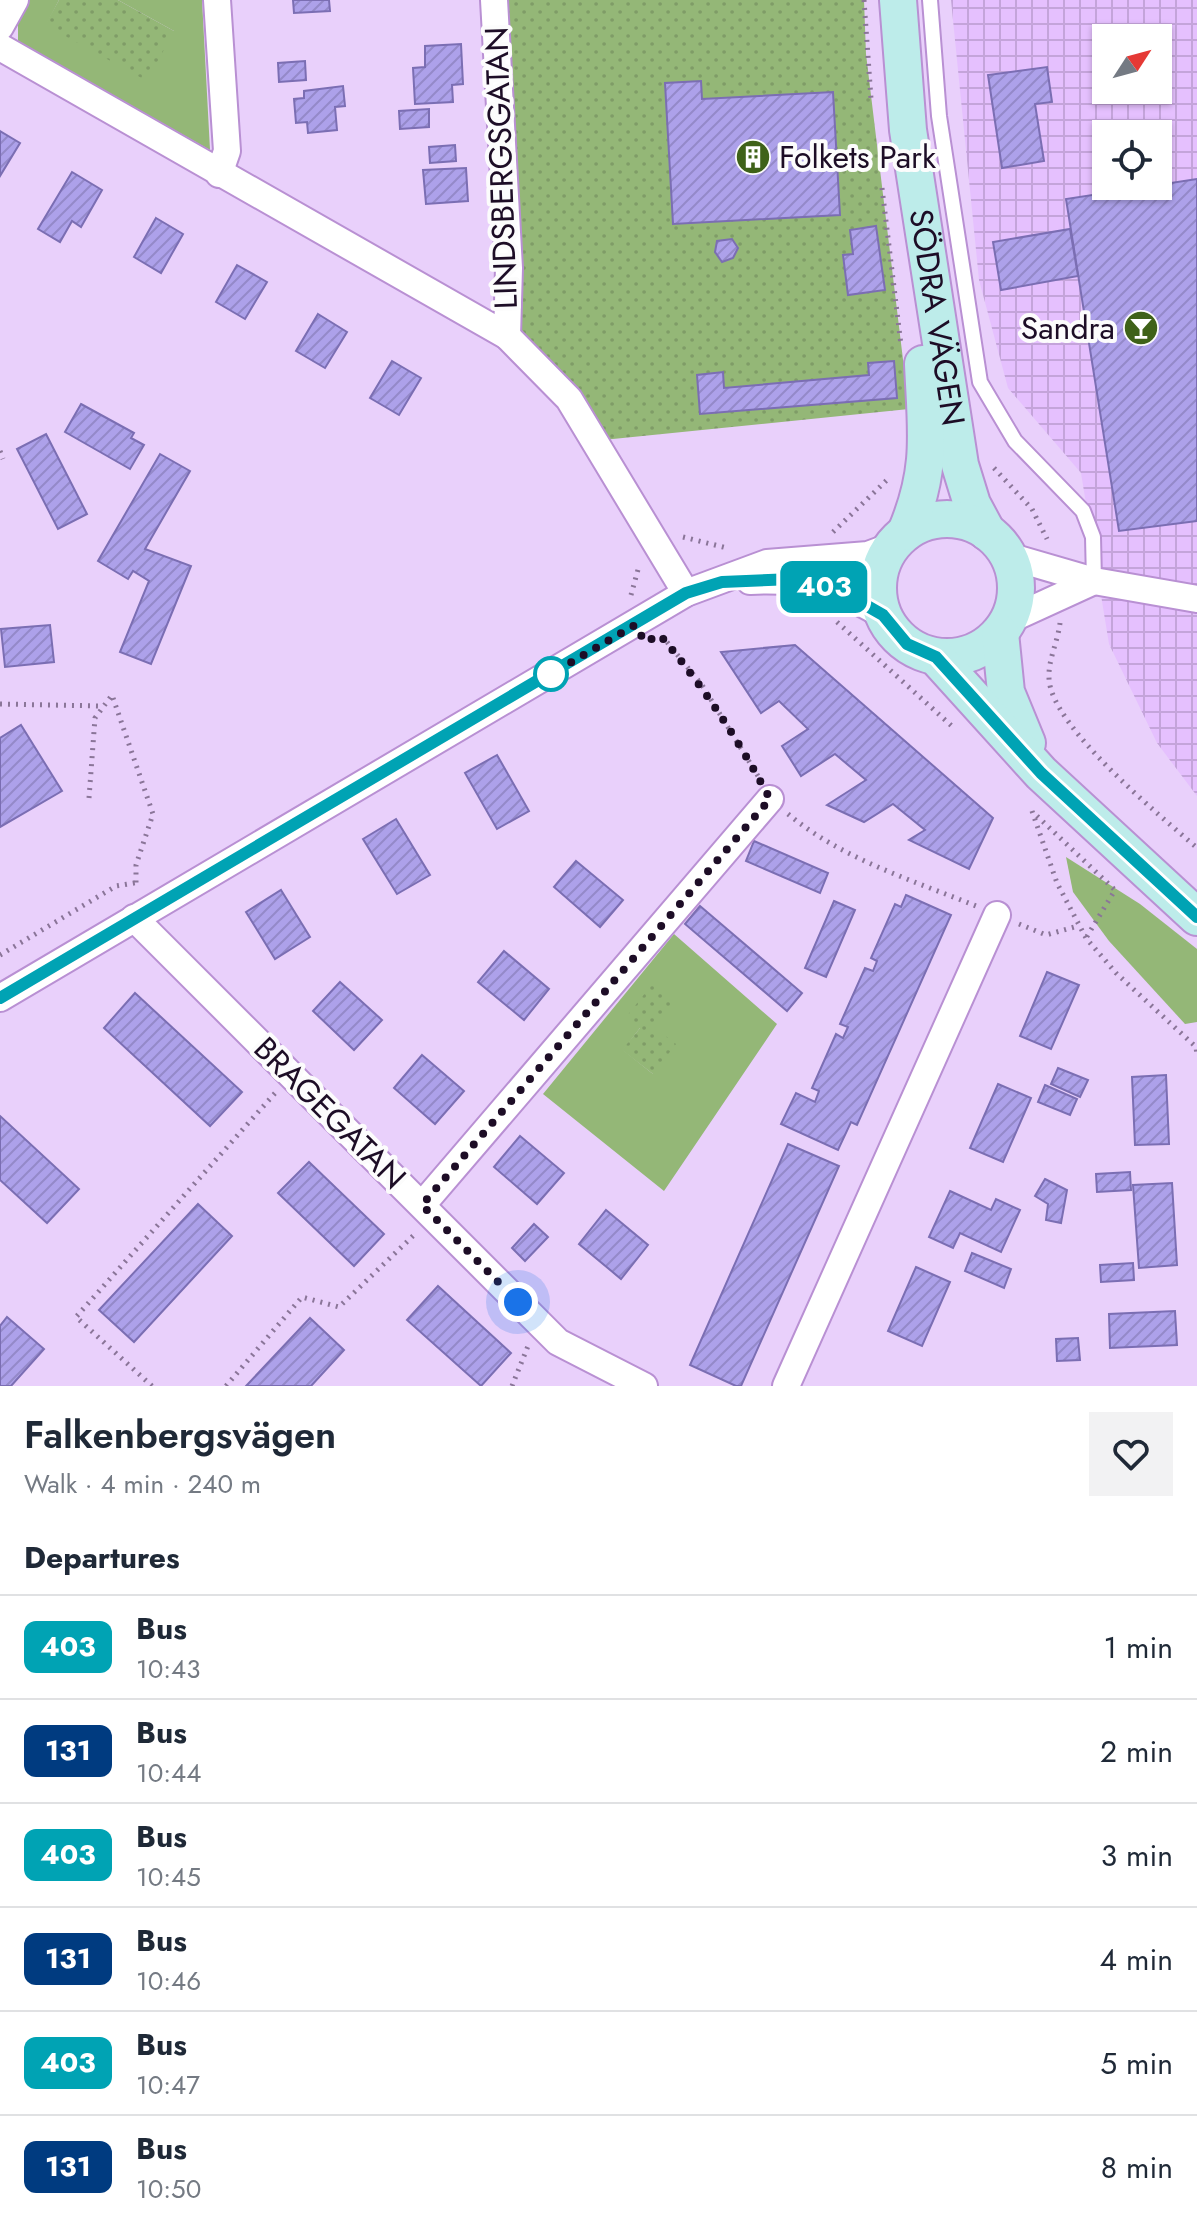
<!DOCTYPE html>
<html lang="en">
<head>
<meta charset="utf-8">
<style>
  body { margin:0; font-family:Jost,sans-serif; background:#f2f2f3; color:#1f2937; height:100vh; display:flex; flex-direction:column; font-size:30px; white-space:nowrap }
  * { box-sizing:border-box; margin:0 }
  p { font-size:26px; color:#747a83 }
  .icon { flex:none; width:44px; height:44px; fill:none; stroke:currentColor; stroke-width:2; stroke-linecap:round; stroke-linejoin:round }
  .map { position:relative; height:1386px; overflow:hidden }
  .details { display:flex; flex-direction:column; background:#fff; flex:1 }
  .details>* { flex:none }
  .badge { padding:0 16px; border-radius:12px; font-size:28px; line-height:52px }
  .needle { width:52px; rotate:54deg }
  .tools { position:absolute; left:1092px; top:24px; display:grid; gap:16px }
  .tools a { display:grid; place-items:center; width:80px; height:80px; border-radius:0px; background:#fff; box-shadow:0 2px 6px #0004; font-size:40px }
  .you { position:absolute; width:40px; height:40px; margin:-20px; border:6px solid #fff; border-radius:50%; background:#1a73e8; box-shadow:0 0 0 12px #1a73e833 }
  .map>.badge { position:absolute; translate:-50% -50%; box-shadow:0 0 0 4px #fff }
  h2 { padding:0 24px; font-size:30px; line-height:72px }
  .round { display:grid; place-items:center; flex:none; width:84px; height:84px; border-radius:0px; background:#f2f2f3 }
  .head { display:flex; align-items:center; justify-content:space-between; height:136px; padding:0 24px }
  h1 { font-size:38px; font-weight:600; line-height:60px }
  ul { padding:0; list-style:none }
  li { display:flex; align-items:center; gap:24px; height:104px; padding:0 24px; border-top:2px solid #e0e1e3 }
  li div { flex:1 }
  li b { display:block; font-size:30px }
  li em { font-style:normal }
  li .badge { min-width:88px; font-weight:700; text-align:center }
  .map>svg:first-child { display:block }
</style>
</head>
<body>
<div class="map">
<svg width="1197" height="1386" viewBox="0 0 1197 1386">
  <defs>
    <pattern id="industrial-grid" width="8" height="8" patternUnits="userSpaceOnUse" patternTransform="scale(2)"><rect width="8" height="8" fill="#e5c0fe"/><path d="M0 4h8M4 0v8" fill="none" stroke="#c4a4da"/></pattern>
    <pattern id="park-dots" width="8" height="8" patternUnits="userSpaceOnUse" patternTransform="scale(2)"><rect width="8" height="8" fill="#94b777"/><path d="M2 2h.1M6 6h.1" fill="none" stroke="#7f9c67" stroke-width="1.8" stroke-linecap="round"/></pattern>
    <pattern id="building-hatch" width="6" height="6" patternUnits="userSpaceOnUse" patternTransform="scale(2)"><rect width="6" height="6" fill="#ada1ea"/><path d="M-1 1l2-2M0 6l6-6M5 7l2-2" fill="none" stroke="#9489c9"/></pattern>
  </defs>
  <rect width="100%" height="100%" fill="#e9d0fb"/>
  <!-- industrial -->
  <path fill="url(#industrial-grid)" fill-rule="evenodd" d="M951 0H1197V796L1157 743 1109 644 1081 473 1008 388 979 280ZM1106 38H1158V90H1106ZM1106 134H1158V186H1106Z"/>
  <!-- green -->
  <g fill="#94b777" fill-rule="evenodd">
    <polygon points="25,0 59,0 46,25 174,31 118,0 202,0 210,150 18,42 18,14"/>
    <polygon points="1066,857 1140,904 1197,949 1197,1022 1185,1024 1109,941 1073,892"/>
    <path d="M674 934 777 1024 664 1191 543 1094ZM640 1028 653 1074 623 1050Z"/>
  </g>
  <!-- park -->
  <g fill="url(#park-dots)">
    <polygon points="59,0 118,0 174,31 147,81 45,25"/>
    <polygon points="494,0 864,0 866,54 909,409 593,441 507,336"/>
    <polygon points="653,983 676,1001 655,1028 676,1044 653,1074 622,1050 640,1028 627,1016"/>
  </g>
  <!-- building -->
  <g fill="url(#building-hatch)" stroke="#7b6eb3" stroke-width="2">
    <polygon points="293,0 329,0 330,11 294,13"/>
    <polygon points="461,44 463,84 452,85 453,102 415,104 413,68 425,67 425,46"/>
    <polygon points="305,61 306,80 279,82 278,63"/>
    <polygon points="1047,67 1052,102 1035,104 1044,161 1002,168 988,75"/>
    <polygon points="701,81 702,99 833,92 840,215 673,224 665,83"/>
    <polygon points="343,86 345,106 335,107 337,130 308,133 307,122 296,123 294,99 304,98 304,91"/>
    <polygon points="429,109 429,127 400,129 399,111"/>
    <polygon points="0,131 20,143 0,176"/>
    <polygon points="455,145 456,161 430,163 429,147"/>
    <polygon points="466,168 468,201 426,204 423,170"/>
    <polygon points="72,172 102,190 81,227 72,221 60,242 38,229"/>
    <polygon points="1197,179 1197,521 1119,531 1066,199"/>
    <polygon points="156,218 183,234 161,273 134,257"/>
    <polygon points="876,226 885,290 848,295 843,255 853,254 850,230"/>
    <polygon points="1070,229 1078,276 1001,290 993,242"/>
    <polygon points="732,239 738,248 733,258 722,262 715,252 717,241"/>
    <polygon points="237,265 267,282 245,319 216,302"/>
    <polygon points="318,314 347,332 325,368 296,351"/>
    <polygon points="392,361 421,378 399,415 370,398"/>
    <polygon points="894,361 897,398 700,414 697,375 723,372 724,388 869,375 868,363"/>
    <polygon points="81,404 134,433 131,438 144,445 130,469 65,432"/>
    <polygon points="46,434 87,514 58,529 17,449"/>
    <polygon points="160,454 190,471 145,549 191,566 151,664 120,652 149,581 133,571 128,579 98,561"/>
    <polygon points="50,625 54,662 5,667 1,629"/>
    <polygon points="795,645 993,818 969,869 909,840 925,830 893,804 864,822 827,805 866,780 835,754 801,776 782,746 808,729 779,701 761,713 721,652"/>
    <polygon points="21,725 62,791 0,827 0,738"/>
    <polygon points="497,755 529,811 497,829 465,773"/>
    <polygon points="396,819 430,875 397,894 363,839"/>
    <polygon points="754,841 828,873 820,893 746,861"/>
    <polygon points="576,861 623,900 600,927 554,887"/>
    <polygon points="281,890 310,937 275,959 246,912"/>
    <polygon points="906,895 951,915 857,1125 851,1122 838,1150 781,1124 796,1093 815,1102 819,1091 812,1088 836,1034 843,1038 848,1027 840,1024 865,968 873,971 877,961 871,958 895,904 901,907"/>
    <polygon points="834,901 855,910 826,977 805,968"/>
    <polygon points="700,906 802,993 787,1011 685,924"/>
    <polygon points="504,951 549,989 524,1020 478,982"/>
    <polygon points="1047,972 1079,985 1051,1049 1020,1036"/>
    <polygon points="340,982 382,1020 354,1050 313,1011"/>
    <polygon points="135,993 242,1092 210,1126 104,1028"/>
    <polygon points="422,1055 464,1091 435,1124 394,1088"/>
    <polygon points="1058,1068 1088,1080 1080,1097 1051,1084"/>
    <polygon points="1166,1075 1169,1144 1135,1145 1132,1077"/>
    <polygon points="998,1084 1031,1098 1003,1162 970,1148"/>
    <polygon points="1045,1085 1077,1099 1070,1115 1038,1102"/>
    <polygon points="0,1116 79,1189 47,1223 0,1180"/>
    <polygon points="520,1136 564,1173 537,1204 494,1167"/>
    <polygon points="788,1144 839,1166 741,1386 736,1386 690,1365"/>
    <polygon points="309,1162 384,1234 354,1266 278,1193"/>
    <polygon points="1130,1172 1131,1190 1097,1192 1096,1174"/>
    <polygon points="1045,1179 1067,1190 1061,1223 1046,1220 1048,1204 1035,1196"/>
    <polygon points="1172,1183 1177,1265 1139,1268 1133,1185"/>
    <polygon points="950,1191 991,1210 996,1199 1020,1210 1001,1252 960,1233 953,1248 929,1237"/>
    <polygon points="198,1204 232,1236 134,1342 99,1310"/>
    <polygon points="606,1210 648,1245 621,1279 579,1244"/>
    <polygon points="534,1224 548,1237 525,1261 512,1248"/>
    <polygon points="972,1253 1011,1269 1004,1288 965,1271"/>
    <polygon points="1133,1263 1134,1280 1101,1282 1100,1265"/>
    <polygon points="916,1267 950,1282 922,1346 888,1331"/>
    <polygon points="438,1286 511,1353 481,1386 407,1320"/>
    <polygon points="1175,1311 1177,1345 1110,1348 1109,1314"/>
    <polygon points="7,1317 44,1349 11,1386 0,1386 0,1326"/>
    <polygon points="310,1318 344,1350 311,1386 246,1386"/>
    <polygon points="1078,1338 1080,1360 1057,1361 1056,1339"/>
  </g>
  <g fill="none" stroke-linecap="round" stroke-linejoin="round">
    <!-- service casing -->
    <g stroke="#b990d3" stroke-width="18">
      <polyline id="service" points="930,0 939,116 980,382 1015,441 1083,511 1093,537 1094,581"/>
    </g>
    <!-- minor casing -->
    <g stroke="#b990d3" stroke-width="30">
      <g id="minor">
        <polyline points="217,0 227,151 219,174"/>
        <polyline points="494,0 509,268 507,336"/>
        <polyline points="0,27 15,0"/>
        <polyline points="0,47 507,336 569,399 686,593"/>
        <polyline points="1008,556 1094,581 1197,599"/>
        <path d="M750 581C804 578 837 588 883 615"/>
        <polyline points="1009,620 1094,581"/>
        <polyline points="134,918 558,1342 644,1386"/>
        <polyline points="0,998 686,593 767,563 868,555 892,546"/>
        <polyline points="422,1205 770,799"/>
        <polyline points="786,1386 997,915"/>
      </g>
    </g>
    <!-- secondary casing -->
    <g stroke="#b990d3" stroke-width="40">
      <g id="secondary">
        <path id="s1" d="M898 0 908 130 960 465 972 504 987 532"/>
        <circle cx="947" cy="588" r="69"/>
        <path d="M906 532C933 468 926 431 923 364"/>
        <polyline points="1000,633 1006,692 1027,743"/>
        <polyline points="936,657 1041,773 1197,917"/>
      </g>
    </g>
    <!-- path -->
    <g stroke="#8a7598" stroke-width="5" stroke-dasharray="2 6" stroke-linecap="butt">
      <polyline points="864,0 871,99"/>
      <polyline points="882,188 901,345"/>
      <polyline points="0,451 3,459"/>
      <polyline points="994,468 1032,509 1047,539"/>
      <polyline points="833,532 889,478"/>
      <polyline points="683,537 727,548"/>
      <polyline points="631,595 639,566"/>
      <polyline points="837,622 954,728"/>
      <path d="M1060 623C1058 641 1048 660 1049 678 1050 726 1161 816 1197 848"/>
      <polyline points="662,636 702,685 758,776"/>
      <polyline points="0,704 101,706"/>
      <polyline points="89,798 95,718 112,695 153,814 136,865 136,884"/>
      <polyline points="1032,811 1057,883 1086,938 1116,973 1196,1047 1197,1055"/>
      <path d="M788 814C842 859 912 880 976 906"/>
      <polyline points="1037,816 1115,890 1086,938"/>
      <polyline points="1019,924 1046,935 1078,926"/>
      <polyline points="0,955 116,886 140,882"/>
      <polyline points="152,1386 76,1317 276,1092"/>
      <polyline points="226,1386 302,1297 339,1307 415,1234"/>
      <polyline points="512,1386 528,1346"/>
    </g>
    <!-- service -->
    <use href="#service" stroke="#fff" stroke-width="14"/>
    <!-- minor -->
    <use href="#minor" stroke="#fff" stroke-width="26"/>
    <!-- secondary -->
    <use href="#secondary" stroke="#bdecea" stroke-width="36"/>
  </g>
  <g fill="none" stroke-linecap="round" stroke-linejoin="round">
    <!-- line casing -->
    <g stroke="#fff" stroke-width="18">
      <polyline id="line" points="0,998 686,593 722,582 793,579 855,599 883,615 907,644 936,657 1041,773 1197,917"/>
    </g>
    <!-- line -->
    <use href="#line" stroke="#00a3b4" stroke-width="12"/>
    <!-- walk -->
    <path stroke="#1d0d26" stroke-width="8" stroke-dasharray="0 14.4" d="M518 1302 422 1205 770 799C738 739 703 686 660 635L645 642 635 625 551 674"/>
  </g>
  <!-- icons -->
  <defs>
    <g id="building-disc" transform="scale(1.8)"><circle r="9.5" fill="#3f6219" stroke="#fcfcfc"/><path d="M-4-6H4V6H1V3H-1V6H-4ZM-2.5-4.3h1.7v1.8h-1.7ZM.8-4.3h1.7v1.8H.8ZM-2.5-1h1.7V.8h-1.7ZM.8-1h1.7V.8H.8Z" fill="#fff"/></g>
    <g id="bar-disc" transform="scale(1.8)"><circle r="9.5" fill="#3f6219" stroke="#fcfcfc"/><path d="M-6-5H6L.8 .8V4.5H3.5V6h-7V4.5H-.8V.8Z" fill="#fff"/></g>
  </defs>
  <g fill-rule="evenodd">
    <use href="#building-disc" x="753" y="157"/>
    <use href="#bar-disc" x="1141" y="328"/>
  </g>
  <!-- markers -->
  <circle fill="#fff" stroke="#00a3b4" stroke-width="4" cx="551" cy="674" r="16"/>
  <g text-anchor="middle" stroke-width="8" stroke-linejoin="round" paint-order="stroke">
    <!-- poi labels -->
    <g font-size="32" fill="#1d0d26" stroke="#fcfcfc" text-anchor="start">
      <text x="779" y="168">Folkets Park</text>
      <text x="1115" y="339" text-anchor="end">Sandra</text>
    </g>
    <!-- street labels -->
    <g font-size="32" fill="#1d0d26" stroke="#fcfcfc">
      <text transform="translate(501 168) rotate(-92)" y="11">LINDSBERGSGATAN</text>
      <text dy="11" stroke="none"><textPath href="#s1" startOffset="320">SÖDRA VÄGEN</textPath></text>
      <text transform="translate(330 1113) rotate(45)" y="11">BRAGEGATAN</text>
    </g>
  </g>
</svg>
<div class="tools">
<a><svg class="needle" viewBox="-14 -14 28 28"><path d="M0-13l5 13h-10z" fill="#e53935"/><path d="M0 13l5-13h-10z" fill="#747a83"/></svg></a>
<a><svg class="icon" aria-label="locate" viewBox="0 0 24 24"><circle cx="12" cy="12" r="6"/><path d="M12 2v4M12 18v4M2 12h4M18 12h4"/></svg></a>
</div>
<div class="you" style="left:518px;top:1302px"></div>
<b class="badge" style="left:824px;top:587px;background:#00a3b4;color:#fff">403</b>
</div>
<section class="details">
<div class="head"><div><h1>Falkenbergsvägen</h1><p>Walk · 4 min · 240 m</p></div><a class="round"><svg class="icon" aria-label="heart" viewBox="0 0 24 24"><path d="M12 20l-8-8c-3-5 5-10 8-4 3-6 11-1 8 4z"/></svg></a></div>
<h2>Departures</h2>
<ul>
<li><span class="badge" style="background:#00a3b4;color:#fff">403</span><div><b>Bus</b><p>10:43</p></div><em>1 min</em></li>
<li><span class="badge" style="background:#003b80;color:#fff">131</span><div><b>Bus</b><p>10:44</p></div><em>2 min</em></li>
<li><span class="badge" style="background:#00a3b4;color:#fff">403</span><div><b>Bus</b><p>10:45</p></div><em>3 min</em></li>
<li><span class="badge" style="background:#003b80;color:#fff">131</span><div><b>Bus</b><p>10:46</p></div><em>4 min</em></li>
<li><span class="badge" style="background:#00a3b4;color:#fff">403</span><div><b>Bus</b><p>10:47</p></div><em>5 min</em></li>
<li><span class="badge" style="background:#003b80;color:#fff">131</span><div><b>Bus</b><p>10:50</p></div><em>8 min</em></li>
</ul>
</section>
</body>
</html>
